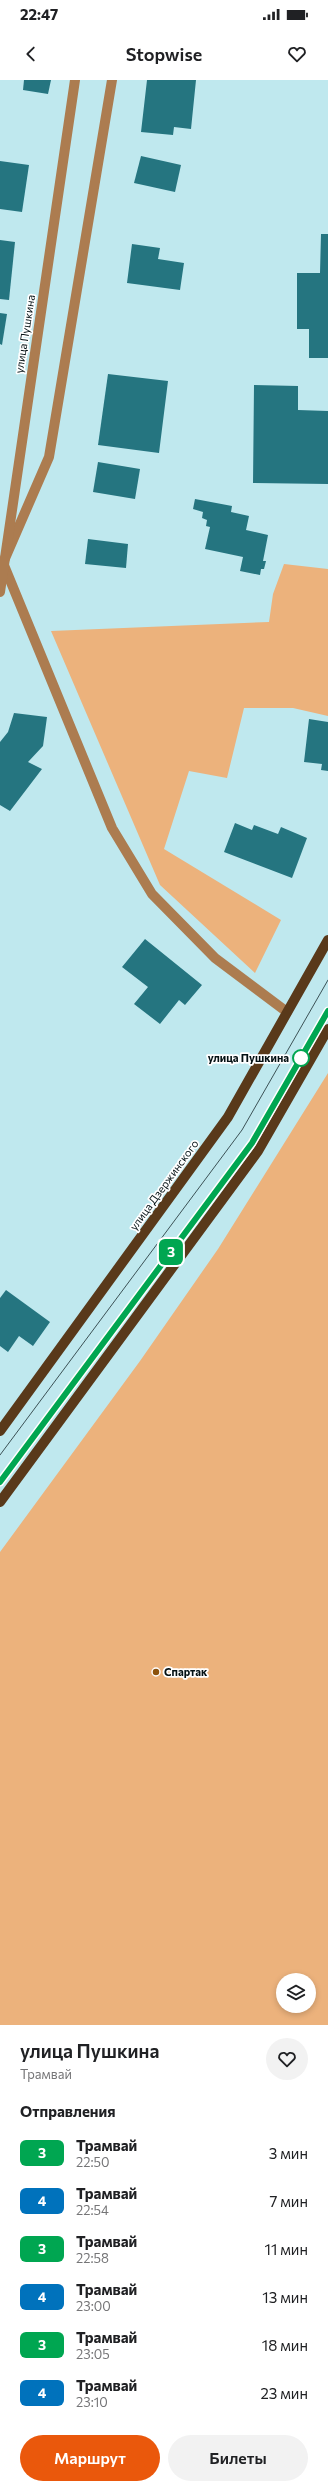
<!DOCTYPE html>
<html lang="ru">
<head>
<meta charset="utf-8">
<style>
  body { margin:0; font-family:Commissioner,sans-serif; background:#f2f2f2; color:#202124; height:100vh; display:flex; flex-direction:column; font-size:15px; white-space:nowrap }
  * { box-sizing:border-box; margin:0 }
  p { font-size:13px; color:#757577 }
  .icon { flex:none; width:22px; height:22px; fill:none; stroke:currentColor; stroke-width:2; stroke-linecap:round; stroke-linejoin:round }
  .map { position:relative; height:1945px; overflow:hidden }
  .sheet { display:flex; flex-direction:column; background:#fff; flex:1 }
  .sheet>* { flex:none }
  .badge { padding:0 8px; border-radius:6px; font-size:14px; line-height:26px }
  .tools { position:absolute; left:276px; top:1893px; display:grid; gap:8px }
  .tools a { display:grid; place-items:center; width:40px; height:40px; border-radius:50%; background:#fff; box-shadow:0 2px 6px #0003; font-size:20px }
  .map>.badge { position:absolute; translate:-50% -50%; box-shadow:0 0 0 2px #fff }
  h2 { padding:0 20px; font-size:15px; line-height:36px }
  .round { display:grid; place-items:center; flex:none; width:42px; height:42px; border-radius:21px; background:#f2f2f2 }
  .summary { display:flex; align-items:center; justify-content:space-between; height:68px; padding:0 20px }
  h1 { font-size:19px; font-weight:600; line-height:30px }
  .button { display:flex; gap:8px; margin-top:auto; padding:8px 20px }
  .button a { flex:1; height:46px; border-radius:24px; background:#ea580c; color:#fff; font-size:16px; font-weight:600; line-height:46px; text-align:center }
  .button a+a { background:#f2f2f2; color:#202124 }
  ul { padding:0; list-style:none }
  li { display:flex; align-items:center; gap:12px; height:48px; padding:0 20px }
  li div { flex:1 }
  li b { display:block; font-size:15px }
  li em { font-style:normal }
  li .badge { min-width:44px; font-weight:700; text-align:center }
  .status { display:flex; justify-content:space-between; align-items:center; height:28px; padding:0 20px; background:#fff; direction:ltr }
  .status svg { height:11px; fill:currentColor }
  header { display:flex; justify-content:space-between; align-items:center; height:52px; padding:0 20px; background:#fff; font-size:18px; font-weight:600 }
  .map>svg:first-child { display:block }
</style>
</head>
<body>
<div class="status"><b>22:47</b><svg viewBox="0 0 49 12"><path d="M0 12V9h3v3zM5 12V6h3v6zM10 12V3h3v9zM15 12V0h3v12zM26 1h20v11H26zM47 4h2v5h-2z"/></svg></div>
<header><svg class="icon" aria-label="back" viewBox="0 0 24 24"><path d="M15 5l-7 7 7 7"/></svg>Stopwise<svg class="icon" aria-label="heart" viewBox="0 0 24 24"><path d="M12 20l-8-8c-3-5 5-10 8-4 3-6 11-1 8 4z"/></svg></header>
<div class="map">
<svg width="328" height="1945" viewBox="0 0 328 1945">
  <rect width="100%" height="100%" fill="#bfe8ee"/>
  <!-- green -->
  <g fill="#ecb27c" fill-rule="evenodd">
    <polygon points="284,484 328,489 328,636 293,628 244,628 227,698 189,691 164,769 281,840 255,893 160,805 51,551 269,542 273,514"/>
    <path d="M328 993V1945H0V1472L140 1281 218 1169ZM283 1900H309V1926H283Z"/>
  </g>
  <!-- building -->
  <g fill="#257580">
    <polygon points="24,0 51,0 48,14 23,10"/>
    <polygon points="147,0 196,0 191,49 174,47 173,55 141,52"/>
    <polygon points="141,76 181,85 175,112 134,103"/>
    <polygon points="0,81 29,85 22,132 0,129"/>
    <polygon points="321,154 328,154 328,278 309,278 309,249 297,249 297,193 320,193"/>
    <polygon points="0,160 15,162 9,220 0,219"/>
    <polygon points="132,164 160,168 158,179 184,183 180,210 127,203"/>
    <polygon points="0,233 7,234 2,265 0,264"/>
    <polygon points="108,294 168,301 159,373 98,365"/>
    <polygon points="254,305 298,306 298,330 328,331 328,404 253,403"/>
    <polygon points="98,382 140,389 135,419 93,412"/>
    <polygon points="195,419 232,426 231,432 249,436 246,450 268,455 263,481 266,481 264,489 261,489 260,495 240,491 243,477 205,469 210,447 206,446 207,440 202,438 203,432 193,429"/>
    <polygon points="88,459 128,464 126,488 85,484"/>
    <polygon points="14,633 47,637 43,666 28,682 42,689 10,731 0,725 0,662 8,652"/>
    <polygon points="309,639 328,642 328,691 321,690 322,684 304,682"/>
    <polygon points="235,743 252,750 254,745 278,754 281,747 307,758 292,798 224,772"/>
    <polygon points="145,859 202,905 185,925 179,920 160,944 134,924 148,907 122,887"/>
    <polygon points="6,1210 50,1242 33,1266 19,1256 8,1272 0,1266 0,1218"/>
  </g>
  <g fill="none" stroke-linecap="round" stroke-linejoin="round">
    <!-- lane -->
    <polyline stroke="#ac7c50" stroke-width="10" points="112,0 49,377 3,483 112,748 152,814 215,878 287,932"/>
    <!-- street -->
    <polyline stroke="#ac7c50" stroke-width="10" points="0,512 75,0"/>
    <!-- primary -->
    <g stroke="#59391a" stroke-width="10">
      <polyline points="0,1351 228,1037 328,860"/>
      <polyline points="0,1422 258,1071 328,949"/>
    </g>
    <!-- tram -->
    <g stroke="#3c5256" stroke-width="1">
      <polyline points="0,1375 242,1050 328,900"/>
      <polyline points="0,1402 252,1063 328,931"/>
    </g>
  </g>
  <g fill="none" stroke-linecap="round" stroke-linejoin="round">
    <!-- line casing -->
    <g stroke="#fff" stroke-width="9">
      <polyline id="line" points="0,1402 252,1063 328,931"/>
    </g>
    <!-- line -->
    <use href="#line" stroke="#00a651" stroke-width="6"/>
  </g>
  <!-- markers -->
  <circle fill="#fff" stroke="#00a651" stroke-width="2" cx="301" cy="978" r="8"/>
  <circle fill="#8c520c" stroke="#fff" stroke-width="1.5" cx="156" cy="1592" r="4"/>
  <g text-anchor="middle" stroke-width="3.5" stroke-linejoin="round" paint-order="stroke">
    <!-- street labels -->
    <g font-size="11" fill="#041114" stroke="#fff">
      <text transform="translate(25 254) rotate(-81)" y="4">улица Пушкина</text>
      <text transform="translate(164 1105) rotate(-54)" y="4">улица Дзержинского</text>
    </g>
    <!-- stop labels -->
    <g font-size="11" font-weight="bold" fill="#041114" stroke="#fff" text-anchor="end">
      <text x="289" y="982">улица Пушкина</text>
    </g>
    <!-- poi labels -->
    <g font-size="11" font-weight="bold" fill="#041114" stroke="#fff" text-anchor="start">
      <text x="164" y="1596">Спартак</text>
    </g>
  </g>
</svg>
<div class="tools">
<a><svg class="icon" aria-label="layers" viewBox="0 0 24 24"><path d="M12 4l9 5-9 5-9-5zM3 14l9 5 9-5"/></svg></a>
</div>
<b class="badge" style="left:171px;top:1172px;background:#00a651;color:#fff">3</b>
</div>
<section class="sheet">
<div class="summary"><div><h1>улица Пушкина</h1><p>Трамвай</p></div><a class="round"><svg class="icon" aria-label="heart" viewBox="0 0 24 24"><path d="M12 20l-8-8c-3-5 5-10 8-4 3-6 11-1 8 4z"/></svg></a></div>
<h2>Отправления</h2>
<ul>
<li><span class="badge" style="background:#00a651;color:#fff">3</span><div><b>Трамвай</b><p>22:50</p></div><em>3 мин</em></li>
<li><span class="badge" style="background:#0072bc;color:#fff">4</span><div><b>Трамвай</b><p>22:54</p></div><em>7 мин</em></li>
<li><span class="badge" style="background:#00a651;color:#fff">3</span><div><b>Трамвай</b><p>22:58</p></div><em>11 мин</em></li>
<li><span class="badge" style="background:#0072bc;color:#fff">4</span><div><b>Трамвай</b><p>23:00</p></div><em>13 мин</em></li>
<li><span class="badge" style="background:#00a651;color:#fff">3</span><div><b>Трамвай</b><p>23:05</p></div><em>18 мин</em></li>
<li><span class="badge" style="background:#0072bc;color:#fff">4</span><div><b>Трамвай</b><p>23:10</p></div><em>23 мин</em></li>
</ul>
<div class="button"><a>Маршрут</a><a>Билеты</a></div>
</section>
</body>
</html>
